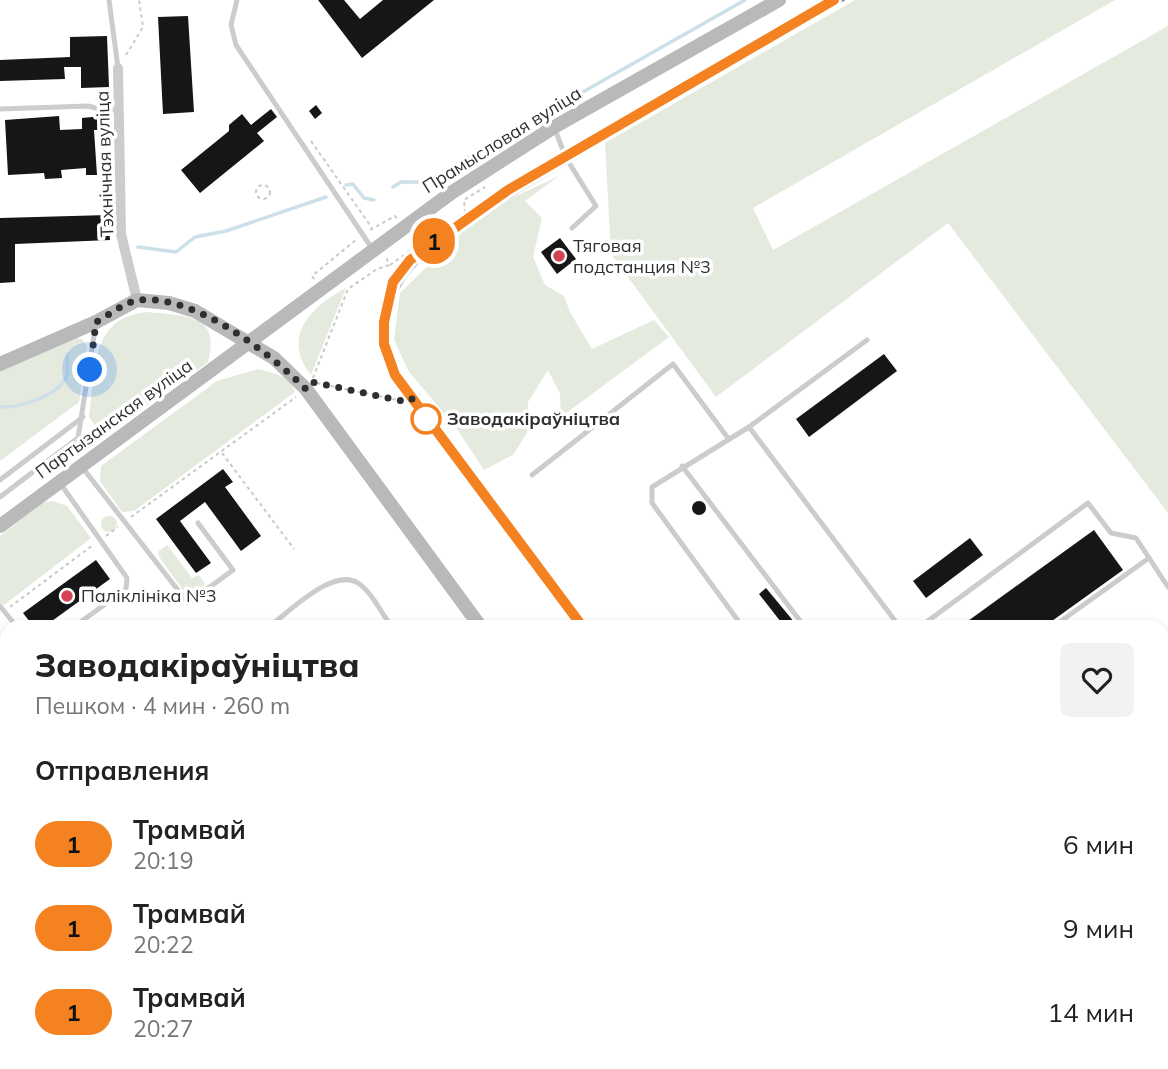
<!DOCTYPE html>
<html lang="ru">
<head>
<meta charset="utf-8">
<style>
  body { margin:0; font-family:Mulish,sans-serif; background:#f2f2f2; color:#222; height:100vh; display:flex; flex-direction:column; font-size:26px; white-space:nowrap }
  * { box-sizing:border-box; margin:0 }
  p { font-size:23px; color:#767676 }
  .icon { flex:none; width:38px; height:38px; fill:none; stroke:currentColor; stroke-width:2; stroke-linecap:round; stroke-linejoin:round }
  .map { position:relative; flex:1; overflow:hidden }
  .panel { position:absolute; left:0px; top:620px; width:1169px; height:450px; display:flex; flex-direction:column; background:#fff; border-radius:21px 21px 0 0; box-shadow:0 4px 10px #0003 }
  .panel>* { flex:none }
  .badge { padding:0 14px; border-radius:23px; font-size:24px; line-height:46px }
  .you { position:absolute; width:35px; height:35px; margin:-18px; border:5px solid #fff; border-radius:50%; background:#1a73e8; box-shadow:0 0 0 10px #1a73e833 }
  .map>.badge { position:absolute; translate:-50% -50%; box-shadow:0 0 0 4px #fff }
  h2 { padding:0 35px; font-size:26px; line-height:63px }
  .round { display:grid; place-items:center; flex:none; width:74px; height:74px; border-radius:10px; background:#f2f2f2 }
  .summary { display:flex; align-items:center; justify-content:space-between; height:119px; padding:0 35px }
  h1 { font-size:33px; font-weight:800; line-height:52px }
  ul { padding:0; list-style:none }
  li { display:flex; align-items:center; gap:21px; height:84px; padding:0 35px }
  li div { flex:1 }
  li b { display:block; font-size:26px }
  li em { font-style:normal }
  li .badge { min-width:77px; font-weight:700; text-align:center }
  .map>svg:first-child { display:block }
</style>
</head>
<body>
<div class="map">
<svg width="1168" height="1069" viewBox="0 0 1168 1069">
  <rect width="100%" height="100%" fill="#fff"/>
  <!-- green -->
  <g fill="#e5eade">
    <polygon points="855,0 1115,0 753,208 773,250 1168,26 1168,513 948,223 716,397 611,254 605,143"/>
    <polygon points="559,176 525,201 542,218 533,257 545,285 564,296 570,312 592,349 654,320 669,337 561,417 560,394 548,370 528,402 528,431 514,454 484,470 455,426 409,372 394,340 400,293 484,211"/>
    <path d="M346 288 311 375C280 336 312 306 346 288Z"/>
    <path d="M147 312C183 316 222 313 208 362L104 437 89 417C96 371 89 318 147 312Z"/>
    <polygon points="77,338 82,339 87,347 79,402 0,461 0,371"/>
    <path d="M258 369C273 373 290 376 295 392L134 511 122 512 100 481 101 466 217 381Z"/>
    <polygon points="53,501 67,506 91,538 4,605 0,602 0,536 44,502"/>
    <circle cx="109" cy="524" r="8"/>
    <polygon points="167,545 192,578 199,575 205,584 198,592 183,590 160,558 158,552"/>
    <polygon points="1168,869 1168,1069 931,1069 926,1062 1162,1062 1162,874"/>
  </g>
  <g fill="none" stroke-linecap="round" stroke-linejoin="round">
    <!-- stream -->
    <g stroke="#cddfe8" stroke-width="3.5">
      <polyline points="537,118 745,0"/>
      <polyline points="346,185 353,184 364,198 374,200"/>
      <polyline points="393,187 401,182 425,182 527,123"/>
      <polyline points="138,247 176,252 195,237 226,231 326,197"/>
      <path d="M0 407C19 408 58 396 66 377 69 371 67 360 67 354"/>
    </g>
  </g>
  <!-- building -->
  <g fill="#161616">
    <polygon points="318,0 344,0 360,19 383,0 434,0 362,58"/>
    <polygon points="188,16 194,112 163,114 158,17"/>
    <polygon points="107,36 109,87 81,88 81,67 64,67 65,79 0,81 0,60 70,57 70,37"/>
    <polygon points="316,105 322,113 315,119 309,111"/>
    <polygon points="271,109 277,117 257,133 264,141 200,193 181,170 229,131 229,125 242,114 251,125"/>
    <polygon points="59,116 60,130 82,129 82,118 102,116 103,130 94,130 97,175 86,175 86,168 61,170 62,178 45,179 44,173 8,175 5,120"/>
    <polygon points="108,215 110,240 15,244 15,282 0,283 0,218"/>
    <polygon points="560,238 576,259 557,274 541,252"/>
    <polygon points="884,354 897,371 809,437 796,419"/>
    <polygon points="223,469 233,482 225,487 261,536 241,551 205,502 180,521 211,563 196,573 156,519"/>
    <circle cx="699" cy="508" r="7"/>
    <polygon points="1094,530 1123,570 1045,626 961,626"/>
    <polygon points="970,538 983,555 926,598 913,581"/>
    <polygon points="96,560 110,579 45,626 33,626 23,613"/>
    <polygon points="766,588 795,623 791,626 784,626 759,594"/>
  </g>
  <g fill="none" stroke-linecap="round" stroke-linejoin="round">
    <!-- path -->
    <g stroke="#c9c9c9" stroke-width="2" stroke-dasharray="3.5 3.5" stroke-linecap="butt">
      <polyline points="126,55 143,27 139,0"/>
      <polyline points="311,141 372,228"/>
      <circle cx="263" cy="192" r="7"/>
      <polyline points="370,230 395,216 397,219"/>
      <polyline points="410,238 416,246"/>
      <polyline points="390,265 465,212 464,200 485,187"/>
      <polyline points="314,279 312,276 357,239"/>
      <polyline points="313,378 348,289 377,269 389,265 386,257"/>
      <polyline points="317,383 407,402 420,394"/>
      <polyline points="222,453 294,549"/>
      <polyline points="131,517 296,397"/>
      <polyline points="106,536 118,527"/>
      <polyline points="10,607 93,545"/>
    </g>
    <!-- lane -->
    <g stroke="#ccc" stroke-width="5">
      <polyline points="109,0 118,68"/>
      <polyline points="237,0 231,25 236,45 373,250"/>
      <polyline points="0,109 88,106 103,110 119,110"/>
      <polyline points="554,127 566,158 596,206 572,228"/>
      <polyline points="867,340 749,427 899,626"/>
      <polyline points="682,466 804,626"/>
      <polyline points="82,467 188,603 233,570 198,523"/>
      <polyline points="532,475 673,364 728,438"/>
      <polyline points="0,480 83,417"/>
      <polyline points="60,483 127,578 126,589 75,626"/>
      <polyline points="0,497 78,438 96,323"/>
      <polyline points="0,606 16,626"/>
      <path d="M270 626C289 612 333 567 358 583 371 591 382 614 391 626"/>
      <polyline points="742,626 652,503 652,487 749,427"/>
      <polyline points="921,626 1088,503 1111,533 1136,538 1168,587"/>
      <polyline points="1054,626 1149,558"/>
      <polyline points="1162,647 1168,643"/>
      <polyline points="0,685 7,680"/>
      <polyline points="1162,720 1162,732"/>
      <polyline points="0,830 7,825"/>
      <polyline points="205,1062 210,1069"/>
      <polyline points="715,1069 724,1062"/>
    </g>
    <!-- street -->
    <g stroke="#ccc" stroke-width="10">
      <polyline points="118,68 121,234 137,300"/>
      <polyline points="822,1069 830,1062"/>
    </g>
    <!-- secondary -->
    <g stroke="#b9b9b9" stroke-width="14">
      <polyline points="0,364 96,322 137,300 169,303 195,311 274,358 306,389 480,626"/>
      <polyline points="0,526 451,193 554,127 779,0"/>
      <polyline points="806,1062 811,1069"/>
    </g>
    <!-- tram -->
    <g stroke="#848484" stroke-width="2">
      <path d="M589 626 400 373C368 298 410 265 466 223L844 0"/>
      <polyline points="914,1062 919,1069"/>
    </g>
  </g>
  <g fill="none" stroke-linecap="round" stroke-linejoin="round">
    <!-- line casing -->
    <g stroke="#fff" stroke-width="16">
      <polyline id="line" points="582,626 395,375 384,344 384,322 393,282 410,260 508,190 834,0"/>
    </g>
    <!-- line -->
    <use href="#line" stroke="#f58220" stroke-width="10"/>
    <!-- walk -->
    <path stroke="#2f2f2f" stroke-width="7" stroke-dasharray="0 12.6" d="M90 370 96 322C108 316 126 301 139 300 195 294 269 353 306 389L312 382 407 402 412 399 426 419"/>
  </g>
  <!-- markers -->
  <g fill="#d24556" stroke="#fff" stroke-width="2.5">
    <circle cx="559" cy="256" r="7"/>
    <circle cx="67" cy="596" r="7"/>
  </g>
  <circle fill="#fff" stroke="#f58220" stroke-width="3.5" cx="426" cy="419" r="14"/>
  <g text-anchor="middle" stroke-width="7" stroke-linejoin="round" paint-order="stroke">
    <!-- street labels -->
    <g font-size="18" fill="#2f2f2f" stroke="#fff">
      <text transform="translate(502 140) rotate(-32)" y="6">Прамысловая вуліца</text>
      <text transform="translate(105 164) rotate(-92)" y="6">Тэхнічная вуліца</text>
      <text transform="translate(114 419) rotate(-36)" y="6">Партызанская вуліца</text>
    </g>
    <!-- poi labels -->
    <g font-size="18" fill="#2f2f2f" stroke="#fff" text-anchor="start">
      <text x="573" y="252">Тяговая<tspan x="573" dy="21">подстанция №3</tspan></text>
      <text x="81" y="602">Паліклініка №3</text>
    </g>
    <!-- stop labels -->
    <g font-size="18" font-weight="bold" fill="#2f2f2f" stroke="#fff" text-anchor="start">
      <text x="447" y="425">Заводакіраўніцтва</text>
    </g>
  </g>
</svg>
<div class="you" style="left:90px;top:370px"></div>
<b class="badge" style="left:434px;top:241px;background:#f58220;color:#111">1</b>
<section class="panel">
<div class="summary"><div><h1>Заводакіраўніцтва</h1><p>Пешком · 4 мин · 260 m</p></div><a class="round"><svg class="icon" aria-label="heart" viewBox="0 0 24 24"><path d="M12 20l-8-8c-3-5 5-10 8-4 3-6 11-1 8 4z"/></svg></a></div>
<h2>Отправления</h2>
<ul>
<li><span class="badge" style="background:#f58220;color:#111">1</span><div><b>Трамвай</b><p>20:19</p></div><em>6 мин</em></li>
<li><span class="badge" style="background:#f58220;color:#111">1</span><div><b>Трамвай</b><p>20:22</p></div><em>9 мин</em></li>
<li><span class="badge" style="background:#f58220;color:#111">1</span><div><b>Трамвай</b><p>20:27</p></div><em>14 мин</em></li>
</ul>
</section>
</div>
</body>
</html>
